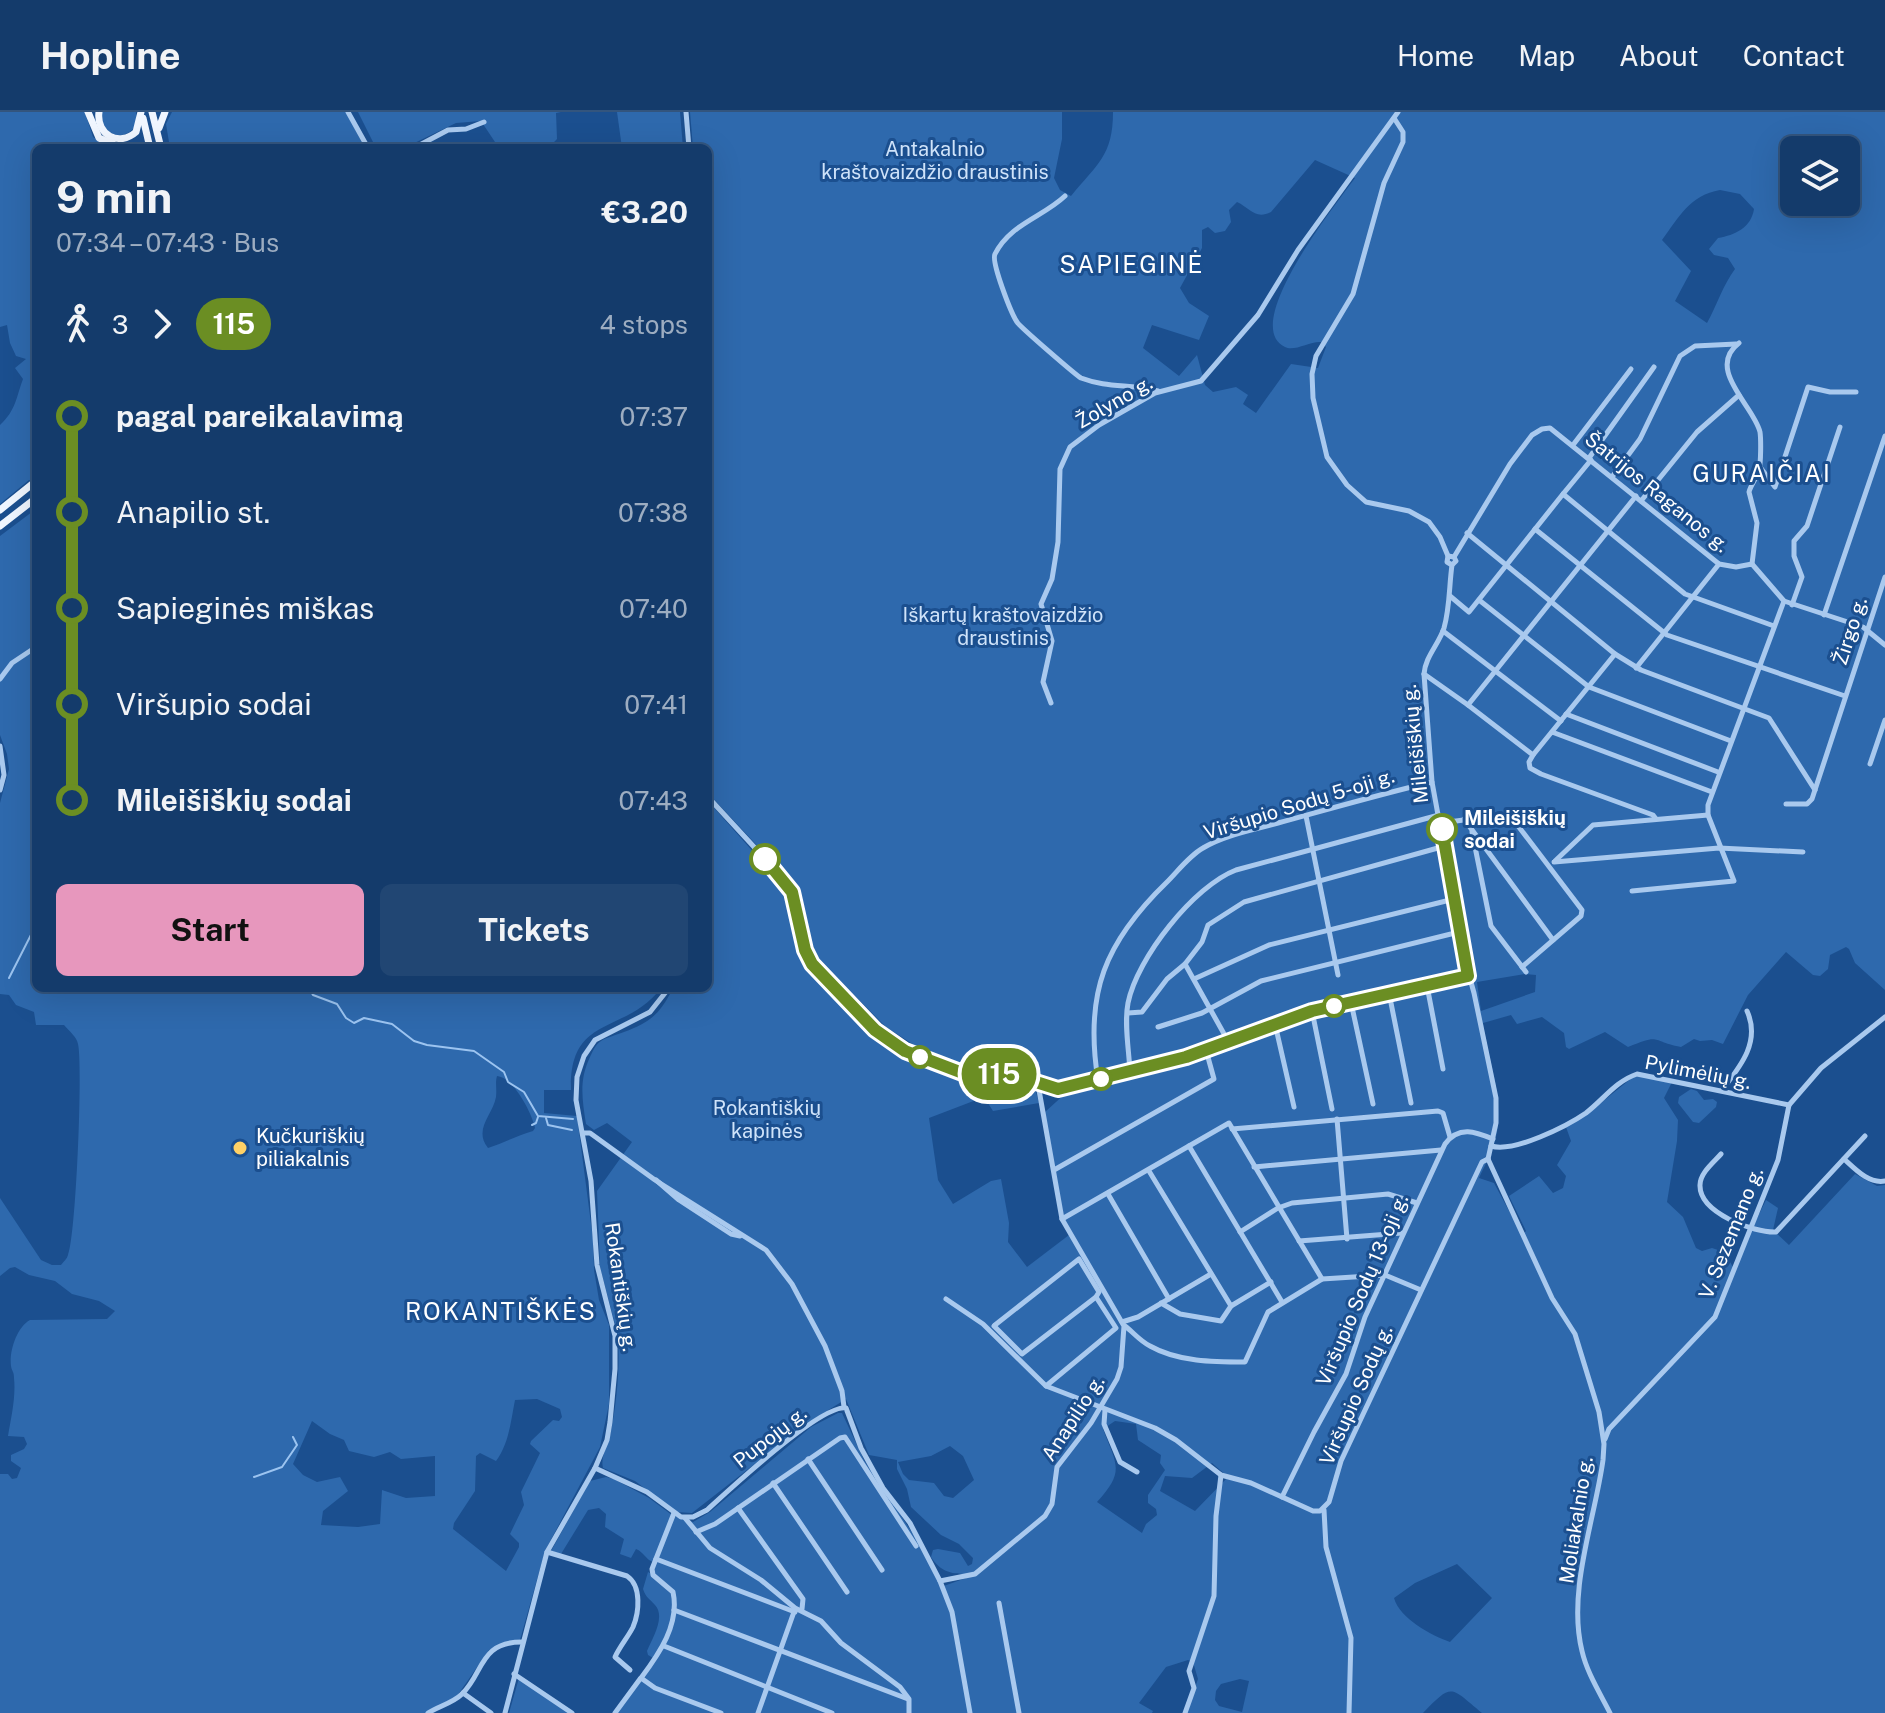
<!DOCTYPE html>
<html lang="en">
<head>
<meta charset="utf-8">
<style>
  body { margin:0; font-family:"Public Sans",sans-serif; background:#214673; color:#f1f3f6; height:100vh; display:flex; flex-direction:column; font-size:30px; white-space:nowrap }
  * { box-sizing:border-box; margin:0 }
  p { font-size:26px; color:#9dadc1 }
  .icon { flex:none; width:44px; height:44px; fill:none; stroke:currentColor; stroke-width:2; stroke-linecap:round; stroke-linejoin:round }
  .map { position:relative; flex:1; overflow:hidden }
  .sheet { position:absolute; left:32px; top:32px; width:680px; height:848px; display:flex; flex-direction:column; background:#143b6b; border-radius:12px; box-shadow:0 8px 32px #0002,0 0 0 2px #33557e }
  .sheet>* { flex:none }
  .badge { padding:0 16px; border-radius:26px; font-size:28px; line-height:52px }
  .tools { position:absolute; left:1780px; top:24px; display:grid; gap:16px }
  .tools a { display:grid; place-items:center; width:80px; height:80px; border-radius:12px; background:#143b6b; box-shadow:0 8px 32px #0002,0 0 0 2px #33557e; font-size:40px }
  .map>.badge { position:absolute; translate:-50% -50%; box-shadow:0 0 0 4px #fff }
  .legs { display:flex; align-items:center; gap:12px; height:88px; padding:0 24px; font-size:26px }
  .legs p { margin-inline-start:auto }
  .summary { display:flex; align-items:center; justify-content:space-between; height:136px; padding:0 24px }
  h1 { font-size:44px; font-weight:700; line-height:60px }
  .primary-button { display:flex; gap:16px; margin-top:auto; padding:16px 24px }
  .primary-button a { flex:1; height:92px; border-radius:12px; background:#e797bd; color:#111; font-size:32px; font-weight:700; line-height:92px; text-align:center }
  .primary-button a+a { background:#214673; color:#f1f3f6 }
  ul { padding:0 24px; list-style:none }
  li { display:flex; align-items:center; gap:28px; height:96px; font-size:30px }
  li i { display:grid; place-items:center; width:12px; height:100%; margin:0 10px; background:currentColor }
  li i::after { content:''; width:20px; height:20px; margin:-10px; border:6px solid; border-radius:50%; background:#143b6b }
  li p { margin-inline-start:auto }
  li:first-child i { background:linear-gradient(#0000 50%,currentColor 0) }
  li:last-child i { background:linear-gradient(currentColor 50%,#0000 0) }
  header { display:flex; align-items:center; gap:48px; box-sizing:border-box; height:112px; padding:0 40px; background:#143b6b; border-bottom:2px solid #33557e }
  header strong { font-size:38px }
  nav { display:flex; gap:44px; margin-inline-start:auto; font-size:28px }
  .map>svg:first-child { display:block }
</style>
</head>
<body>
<header>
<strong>Hopline</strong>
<nav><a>Home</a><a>Map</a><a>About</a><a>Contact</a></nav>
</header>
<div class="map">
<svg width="1885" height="1601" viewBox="0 0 1885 1601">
  <rect width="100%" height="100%" fill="#1b4f8f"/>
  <!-- green -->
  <g fill="#2e69ad" fill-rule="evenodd">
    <path d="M0 0H85L93 25 109 36H36V343L30 350 36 360V366L32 369 29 368 0 392V313C16 298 16 286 23 267L15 256 26 247 16 244 10 231 7 213 0 215Z"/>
    <path d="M102 0H136L137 13C126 26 114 27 103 14Z"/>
    <polygon points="172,0 346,0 365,36 170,36 166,12"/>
    <polygon points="358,0 561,0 556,1 557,27 548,36 499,36 481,9 456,11 404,36 376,36"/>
    <polygon points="617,0 680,0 683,36 622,36"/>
    <path d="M690 0H1062V27L1054 66 1060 78 1071 84C1097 52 1113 44 1113 0H1885V878L1855 851 1849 837 1846 835 1830 843 1828 857 1820 864 1813 863 1786 840 1748 883 1723 932 1712 928 1700 929 1694 927 1681 935C1650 929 1662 921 1628 935L1605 920 1569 937 1566 935 1564 921 1542 905 1517 912 1511 903 1483 911C1488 949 1505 987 1496 1025 1493 1039 1485 1053 1479 1066L1494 1071 1522 1123 1526 1119 1509 1084 1539 1064 1553 1081 1563 1076 1566 1064 1557 1053 1571 1029 1566 1015 1591 999 1633 965 1646 964 1672 970 1664 986 1678 1008 1677 1029 1667 1090 1683 1105 1696 1136 1702 1139 1712 1136 1724 1140 1733 1155 1766 1088 1778 1096 1773 1118 1789 1133 1855 1062 1877 1074 1885 1073V1601H1482C1450 1575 1453 1570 1423 1601H1186L1198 1567 1193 1550 1188 1548 1166 1555 1139 1591 1153 1599 1152 1601H615L655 1547 648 1543 647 1539C652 1527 666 1505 655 1493 649 1486 646 1486 643 1477L648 1460 652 1462 653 1450C645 1447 644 1440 636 1437L631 1446 620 1442 624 1427 605 1415 606 1402 599 1396 588 1398 561 1442 551 1439 590 1369 606 1365 614 1367 649 1386 672 1403 693 1410 710 1400 811 1315 838 1301H842L864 1348 921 1434 941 1475 966 1466V1462C950 1462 940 1459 931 1445L933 1438 938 1437 960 1441 968 1454 972 1452 973 1446 959 1432 941 1423 911 1395 907 1377 897 1357V1348L869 1343 846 1287 806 1312 692 1401 676 1400 635 1369 603 1356C600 1344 609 1331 611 1319 617 1288 620 1256 618 1224L600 1155 597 1079 632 1030 607 1011 594 1018 586 1012C582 986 579 968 590 945 593 939 595 933 601 929 607 925 617 923 624 920 651 910 660 902 673 876H708V689L789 780 794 790 799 831 809 854 887 931 922 953 928 951 958 962 1011 964 1034 973 1039 991 993 999 984 985 929 1006 938 1068 953 1092 991 1069 1001 1067 1009 1111 1008 1130 1027 1155 1069 1123 1060 1106 1045 1000 1067 980V971L1017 958 964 955 922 938 886 915 812 841 793 772 708 681V220L713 210 708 198V36H693ZM1794 38H1846V90H1794ZM1315 48 1355 66C1337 91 1239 213 1285 235 1294 240 1310 229 1321 230L1326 235 1318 256 1291 252 1256 301 1243 292 1248 283 1236 275 1213 280 1205 273 1197 243 1179 264 1143 236 1152 213 1199 228 1209 204 1189 191 1180 176 1202 136V118L1208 115 1215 121 1225 119 1231 110 1229 98 1237 90C1250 96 1255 108 1271 100ZM1720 78 1740 82 1754 97C1751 116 1735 123 1718 126L1709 137 1714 143 1728 146 1735 157C1723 173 1717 193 1707 211L1675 189 1691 159 1662 128C1679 105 1690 83 1720 78ZM1525 862 1536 863 1535 880 1481 899 1477 870ZM1115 1309 1136 1312 1138 1328 1161 1343 1160 1351 1165 1358 1148 1383V1391L1156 1397 1157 1403 1146 1412 1142 1421 1097 1390C1125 1359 1117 1354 1103 1317ZM950 1334 963 1344 974 1368 953 1386 944 1384 934 1371 909 1368 903 1362 898 1350 931 1344ZM1212 1351 1228 1365 1195 1399 1160 1379 1165 1364 1192 1366ZM1457 1452 1492 1486 1450 1530C1431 1523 1400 1507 1394 1486L1415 1471ZM1240 1567 1249 1569 1242 1600 1219 1594 1215 1588 1216 1579 1221 1572Z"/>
    <path d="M36 397V876H661C626 923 569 901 571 978H544V1001L577 1004 593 1127 594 1158 599 1188 609 1213V1292L600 1335 545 1439 520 1528 489 1538 457 1584 426 1601H0V1362H8L12 1367 17 1366 21 1356 11 1349V1343L24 1337 27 1332 24 1325 8 1324C11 1306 16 1285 14 1266 14 1259 12 1260 11 1254 9 1239 17 1215 30 1208L107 1207 115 1199 99 1189 72 1182 55 1169 29 1163 15 1155 10 1156 0 1164V1086L41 1148 52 1153H61C64 1149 67 1147 68 1143 76 1125 83 954 78 932 77 925 69 919 64 913H36L34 900 16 893 9 883 0 882V691L9 657 7 642 0 623V424ZM497 964C513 965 532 1001 535 1016L533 1019C518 1023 504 1031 488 1036 473 1017 493 1003 496 985 497 977 495 971 497 964ZM537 1287 560 1297 562 1305 559 1309 553 1308 531 1329 530 1332 540 1341 521 1380 524 1393 510 1422 519 1431V1435L506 1459 453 1417 454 1411 475 1379 476 1344 480 1341 496 1349C509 1332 511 1308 515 1288ZM312 1309 330 1322 344 1328 349 1339 374 1345 390 1340 401 1347 435 1344V1384L406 1386 382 1378 380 1412 358 1415 321 1413 323 1399 348 1379 340 1365 317 1370 303 1363 293 1352Z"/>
    <polygon points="1691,977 1697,979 1704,988 1713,987 1717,990 1716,995 1699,1011 1693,1010 1678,991 1679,985"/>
    <polygon points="519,1566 571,1601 509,1601"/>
  </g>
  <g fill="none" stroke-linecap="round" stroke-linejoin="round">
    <!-- stream -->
    <g stroke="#9cc4f0" stroke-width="2">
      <polyline points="9,866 36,813"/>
      <polyline points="309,876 313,883 337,892 346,906 354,911 364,906 392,912 414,929 427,933 474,939 504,960 508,970 524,980 538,1004 573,1007"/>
      <polyline points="546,1006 548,1013 572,1018"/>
      <polyline points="532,1013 536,1011 538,1005"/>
      <polyline points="254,1365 282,1355 297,1333 293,1325"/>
    </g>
    <!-- minor -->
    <g stroke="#a9c9ee" stroke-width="5">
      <polyline points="348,0 368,36"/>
      <polyline points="686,0 689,36"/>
      <polyline points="1394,6 1403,20 1403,30 1384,71 1353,182 1316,244 1312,262 1313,286 1327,345 1347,373 1366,390 1409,399 1429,410 1440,425 1448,444 1447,450 1452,453"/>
      <polyline points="405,36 409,36"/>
      <polyline points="414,36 448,18 466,17 484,10"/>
      <path d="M1065 84C1043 105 1010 112 995 142 991 150 1011 201 1017 210 1020 215 1077 264 1081 266 1107 276 1132 272 1158 279"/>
      <path d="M1739 231C1705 257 1754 294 1760 320 1761 327 1761 351 1759 358 1757 366 1751 372 1749 380L1757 411 1752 452"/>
      <polyline points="1573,333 1631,257"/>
      <polyline points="1589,346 1654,255"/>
      <polyline points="1760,355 1775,375 1808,275 1830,280 1856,280"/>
      <polyline points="1612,365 1640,327 1680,244 1695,234 1736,232"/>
      <polyline points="1563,382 1591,348"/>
      <polyline points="1641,389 1697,320 1739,283"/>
      <polyline points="1535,417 1667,523 1845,584"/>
      <polyline points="1467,421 1615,542 1533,643 1529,650 1530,656 1541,662 1653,703 1656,707"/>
      <path d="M1448 444 1454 445 1456 449 1452 453C1449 474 1450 495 1444 516 1439 532 1425 545 1424 562L1432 670 1464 845 1474 881 1496 986V1011L1488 1047"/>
      <polyline points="1454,445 1510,352 1532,323 1542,317 1550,316 1719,452 1736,455 1752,452 1784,489 1863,515 1885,533"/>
      <polyline points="1450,484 1469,500 1563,382 1685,482 1774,514"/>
      <polyline points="1479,488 1589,575 1731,629"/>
      <polyline points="1792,493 1802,465 1794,444 1794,429 1807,414 1840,315"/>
      <polyline points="1824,503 1885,324"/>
      <polyline points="1443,519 1561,609"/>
      <polyline points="1615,542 1641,558 1769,606 1815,678"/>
      <polyline points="1636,556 1719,452"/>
      <polyline points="1424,562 1468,593 1636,384"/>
      <polyline points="0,567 12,551 36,535"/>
      <polyline points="1051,591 1043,570 1052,529 1041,492 1052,467 1058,430 1060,357 1070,335 1099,313 1155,281 1201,269 1258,203 1298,138 1398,0"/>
      <polyline points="1468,593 1533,643"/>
      <polyline points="1566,602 1718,660"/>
      <polyline points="1552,620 1712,680"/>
      <polyline points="0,634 4,663 0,678"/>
      <polyline points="1870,652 1885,608"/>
      <polyline points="708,685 779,762 792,780 802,830 812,852 886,927 912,942 960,960 1011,962 1050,975 1067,976 1186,945 1312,899 1468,864"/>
      <polyline points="1786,692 1807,692 1812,687 1885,465"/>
      <polyline points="1306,704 1338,863"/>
      <polyline points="1464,707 1553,828"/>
      <polyline points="1441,711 1509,702 1582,798 1581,804 1522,855"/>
      <polyline points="1472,720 1491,814 1526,860"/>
      <polyline points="1555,749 1593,713 1708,703"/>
      <polyline points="1554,750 1719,736 1803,740"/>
      <polyline points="1632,779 1734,769 1708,703 1708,693 1784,489"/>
      <polyline points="1194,867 1269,833 1454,787"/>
      <polyline points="1428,879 1443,957"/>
      <polyline points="1389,881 1411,991"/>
      <polyline points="1352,895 1373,992"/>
      <polyline points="1312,899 1332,997"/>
      <polyline points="1128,901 1142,900 1167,867 1185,852"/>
      <polyline points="1275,912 1294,995"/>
      <polyline points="1158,915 1202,901 1261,869 1459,820"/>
      <polyline points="1228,929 1185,852 1202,830 1208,813 1244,790 1445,734"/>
      <path d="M1130 960C1129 938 1124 912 1128 891 1137 846 1194 774 1236 758L1439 703"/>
      <path d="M1098 968C1084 881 1105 830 1167 770 1178 759 1189 744 1203 736 1224 723 1254 718 1278 711 1329 697 1381 682 1432 670"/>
      <path d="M1722 978C1740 955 1761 930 1747 899"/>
      <polyline points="1337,1007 1347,1127"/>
      <polyline points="1232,1017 1438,999 1443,1001 1450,1025"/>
      <polyline points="584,1021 590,1021 655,1068 766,1138 792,1172 825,1234 842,1279 844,1295"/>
      <polyline points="1189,1034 1282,1190"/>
      <path d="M1491 1034C1514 1041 1567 1014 1586 1001 1603 988 1616 969 1637 962L1789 993 1821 956 1885 905"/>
      <path d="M1721 1042C1714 1050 1700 1061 1700 1073 1699 1101 1754 1121 1776 1120L1865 1024"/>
      <path d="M1488 1047 1552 1186 1575 1222 1599 1300 1604 1332 1603 1348C1595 1407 1567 1479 1582 1539 1587 1561 1600 1581 1610 1601"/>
      <path d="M1844 1047C1856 1058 1869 1072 1885 1069"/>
      <polyline points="1254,1055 1441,1038"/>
      <polyline points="1054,1058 1214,967 1206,938"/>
      <polyline points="1149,1059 1231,1194"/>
      <polyline points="656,1068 679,1088 731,1122 740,1124"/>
      <polyline points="1108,1082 1169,1187"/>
      <polyline points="1062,1107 1229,1011 1322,1167"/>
      <polyline points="1240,1120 1278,1096 1292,1091 1388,1082 1417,1091"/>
      <polyline points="1299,1129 1402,1121"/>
      <polyline points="946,1187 983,1212 1046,1274 1155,1316 1176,1328 1221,1363 1251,1371 1313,1399 1320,1399 1329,1390 1341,1349 1482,1050 1488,1047"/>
      <polyline points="1161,1191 1180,1202 1221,1209 1231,1194 1271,1170"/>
      <polyline points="1122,1210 1138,1205 1211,1162"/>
      <polyline points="995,1213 1079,1147 1099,1180 1096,1185 1116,1216 1046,1274"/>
      <polyline points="994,1214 1022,1242 1096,1185"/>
      <path d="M1125 1214C1133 1220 1140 1229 1150 1234 1178 1250 1214 1250 1245 1250L1268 1200 1322 1167 1385 1163 1421 1178"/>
      <polyline points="1105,1298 1104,1312 1120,1350 1137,1360"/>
      <polyline points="1605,1327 1609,1317 1715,1205 1778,1048 1789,993"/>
      <polyline points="808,1347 882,1458"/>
      <path d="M595 1356 647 1380 681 1405H693L707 1398C729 1378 821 1292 846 1296L861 1336 883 1376 910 1411 940 1469 952 1500 970 1601"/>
      <polyline points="773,1371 847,1480"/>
      <path d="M1282 1385 1314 1320 1346 1262 1365 1205 1445 1032C1459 1013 1476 1020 1493 1027"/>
      <polyline points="738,1396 803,1487 802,1497"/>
      <polyline points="1324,1398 1326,1435 1351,1526 1349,1601"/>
      <path d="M674 1401 652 1457 653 1463 673 1480C680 1512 659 1542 641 1566L655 1576 721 1601"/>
      <polyline points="685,1406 710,1436 761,1468 795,1496 821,1509 841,1531 900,1575 909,1587 909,1601"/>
      <polyline points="696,1420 715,1412 840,1326 845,1325 916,1434"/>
      <path d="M547 1440 627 1464C642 1474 639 1501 633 1515 628 1525 620 1534 615 1545L630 1558"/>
      <polyline points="656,1447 795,1500"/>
      <polyline points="940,1469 975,1462 1045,1404 1052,1392 1057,1355 1091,1311 1117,1267 1121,1255 1124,1214 1062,1107 1039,978 1040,972"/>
      <polyline points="999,1491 1019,1601"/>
      <polyline points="674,1498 908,1587"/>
      <polyline points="664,1534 832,1601"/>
      <polyline points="514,1562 572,1601"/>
      <polyline points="463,1581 491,1601"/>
      <path d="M428 1601C439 1594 453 1591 462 1582 484 1561 479 1530 522 1530"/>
      <polyline points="505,1601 547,1440 595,1356 607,1328 610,1310 615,1257 615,1224 597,1153 591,1069 576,988 577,965 584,944 595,928 650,900 669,876"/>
      <polyline points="615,1601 640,1567"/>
      <polyline points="758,1601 795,1497"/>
      <polyline points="1185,1601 1194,1576 1189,1559 1214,1484 1216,1404 1221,1363"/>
    </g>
    <!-- major -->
    <g stroke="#f0f6ff" stroke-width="7">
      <polyline points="88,0 99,26 122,36"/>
      <path d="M99 0C96 23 119 35 136 20L141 0"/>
      <polyline points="152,0 161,36"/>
      <polyline points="143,6 150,36"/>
      <polyline points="159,16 165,0"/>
      <polyline points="0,398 36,369"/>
      <polyline points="0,414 36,386"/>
    </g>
  </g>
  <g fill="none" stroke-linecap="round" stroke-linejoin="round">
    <!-- line-1 casing -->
    <g stroke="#fff" stroke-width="18">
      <polyline id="line-1" points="765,747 792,780 805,838 812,852 875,918 905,939 960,960 1011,962 1058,977 1186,945 1312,899 1468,864 1442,717"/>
    </g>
    <!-- line-1 -->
    <use href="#line-1" stroke="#6b8e23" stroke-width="12"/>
  </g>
  <!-- markers -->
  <g fill="#fff" stroke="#6b8e23" stroke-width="4">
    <circle cx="1442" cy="717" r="14"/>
    <circle cx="765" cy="747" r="14"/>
    <circle cx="1334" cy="894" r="10"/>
    <circle cx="920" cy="945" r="10"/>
    <circle cx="1101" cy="967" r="10"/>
  </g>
  <circle fill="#ffd166" stroke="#1b4f8f" stroke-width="3" cx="240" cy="1036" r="8"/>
  <g text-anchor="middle" stroke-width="6" stroke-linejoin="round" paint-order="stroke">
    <!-- park labels -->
    <g font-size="20" fill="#cfe3fa" stroke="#1b4f8f">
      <text x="935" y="44">Antakalnio<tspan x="935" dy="23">kraštovaizdžio draustinis</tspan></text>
      <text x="1003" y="510">Iškartų kraštovaizdžio<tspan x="1003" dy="23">draustinis</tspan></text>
      <text x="767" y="1003">Rokantiškių<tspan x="767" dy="23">kapinės</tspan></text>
    </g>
    <!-- street labels -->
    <g font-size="20" fill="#fff" stroke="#1b4f8f">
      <text transform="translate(1114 290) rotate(-30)" y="7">Žolyno g.</text>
      <text transform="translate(1657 380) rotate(39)" y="7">Šatrijos Raganos g.</text>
      <text transform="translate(1850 519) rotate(-72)" y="7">Žirgo g.</text>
      <text transform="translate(1415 632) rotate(-96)" y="7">Mileišiškių g.</text>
      <text transform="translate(1299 692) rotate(-17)" y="7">Viršupio Sodų 5-oji g.</text>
      <text transform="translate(1698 960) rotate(11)" y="7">Pylimėlių g.</text>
      <text transform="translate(1731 1121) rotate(-68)" y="7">V. Sezemano g.</text>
      <text transform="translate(621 1175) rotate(82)" y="7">Rokantiškių g.</text>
      <text transform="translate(1362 1178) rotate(-67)" y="7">Viršupio Sodų 13-oji g.</text>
      <text transform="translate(1356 1283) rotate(-66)" y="7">Viršupio Sodų g.</text>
      <text transform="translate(1073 1306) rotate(-57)" y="7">Anapilio g.</text>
      <text transform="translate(770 1325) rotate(-38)" y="7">Pupojų g.</text>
      <text transform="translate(1576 1408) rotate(-81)" y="7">Moliakalnio g.</text>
    </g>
    <!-- stop labels -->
    <g font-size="20" font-weight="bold" fill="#fff" stroke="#1b4f8f" text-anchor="start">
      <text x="1464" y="713">Mileišiškių<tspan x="1464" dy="23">sodai</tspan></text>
    </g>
    <!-- poi labels -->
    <g font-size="20" fill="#fff" stroke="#1b4f8f" text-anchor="start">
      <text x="256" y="1031">Kučkuriškių<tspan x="256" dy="23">piliakalnis</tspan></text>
    </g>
    <!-- quarter labels -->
    <g font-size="24" letter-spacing="2" fill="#fff" stroke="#1b4f8f">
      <text x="1132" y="161">SAPIEGINĖ</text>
      <text x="1762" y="370">GURAIČIAI</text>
      <text x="501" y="1208">ROKANTIŠKĖS</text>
    </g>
  </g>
</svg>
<div class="tools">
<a><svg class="icon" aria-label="layers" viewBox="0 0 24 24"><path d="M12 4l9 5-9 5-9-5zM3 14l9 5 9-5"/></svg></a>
</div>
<b class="badge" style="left:999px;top:962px;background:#6b8e23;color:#fff">115</b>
<section class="sheet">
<div class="summary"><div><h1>9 min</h1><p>07:34 – 07:43 · Bus</p></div><b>€3.20</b></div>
<div class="legs"><svg class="icon" aria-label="walk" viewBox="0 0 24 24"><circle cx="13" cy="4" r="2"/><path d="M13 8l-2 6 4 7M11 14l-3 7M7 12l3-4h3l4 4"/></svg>3<svg class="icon" aria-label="forward" viewBox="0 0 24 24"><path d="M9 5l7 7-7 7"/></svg><b class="badge" style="background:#6b8e23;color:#fff">115</b><p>4 stops</p></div>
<ul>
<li><i style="color:#6b8e23"></i><b>pagal pareikalavimą</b><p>07:37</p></li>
<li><i style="color:#6b8e23"></i><span>Anapilio st.</span><p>07:38</p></li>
<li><i style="color:#6b8e23"></i><span>Sapieginės miškas</span><p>07:40</p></li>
<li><i style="color:#6b8e23"></i><span>Viršupio sodai</span><p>07:41</p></li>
<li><i style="color:#6b8e23"></i><b>Mileišiškių sodai</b><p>07:43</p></li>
</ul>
<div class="primary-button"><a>Start</a><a>Tickets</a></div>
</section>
</div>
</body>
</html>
